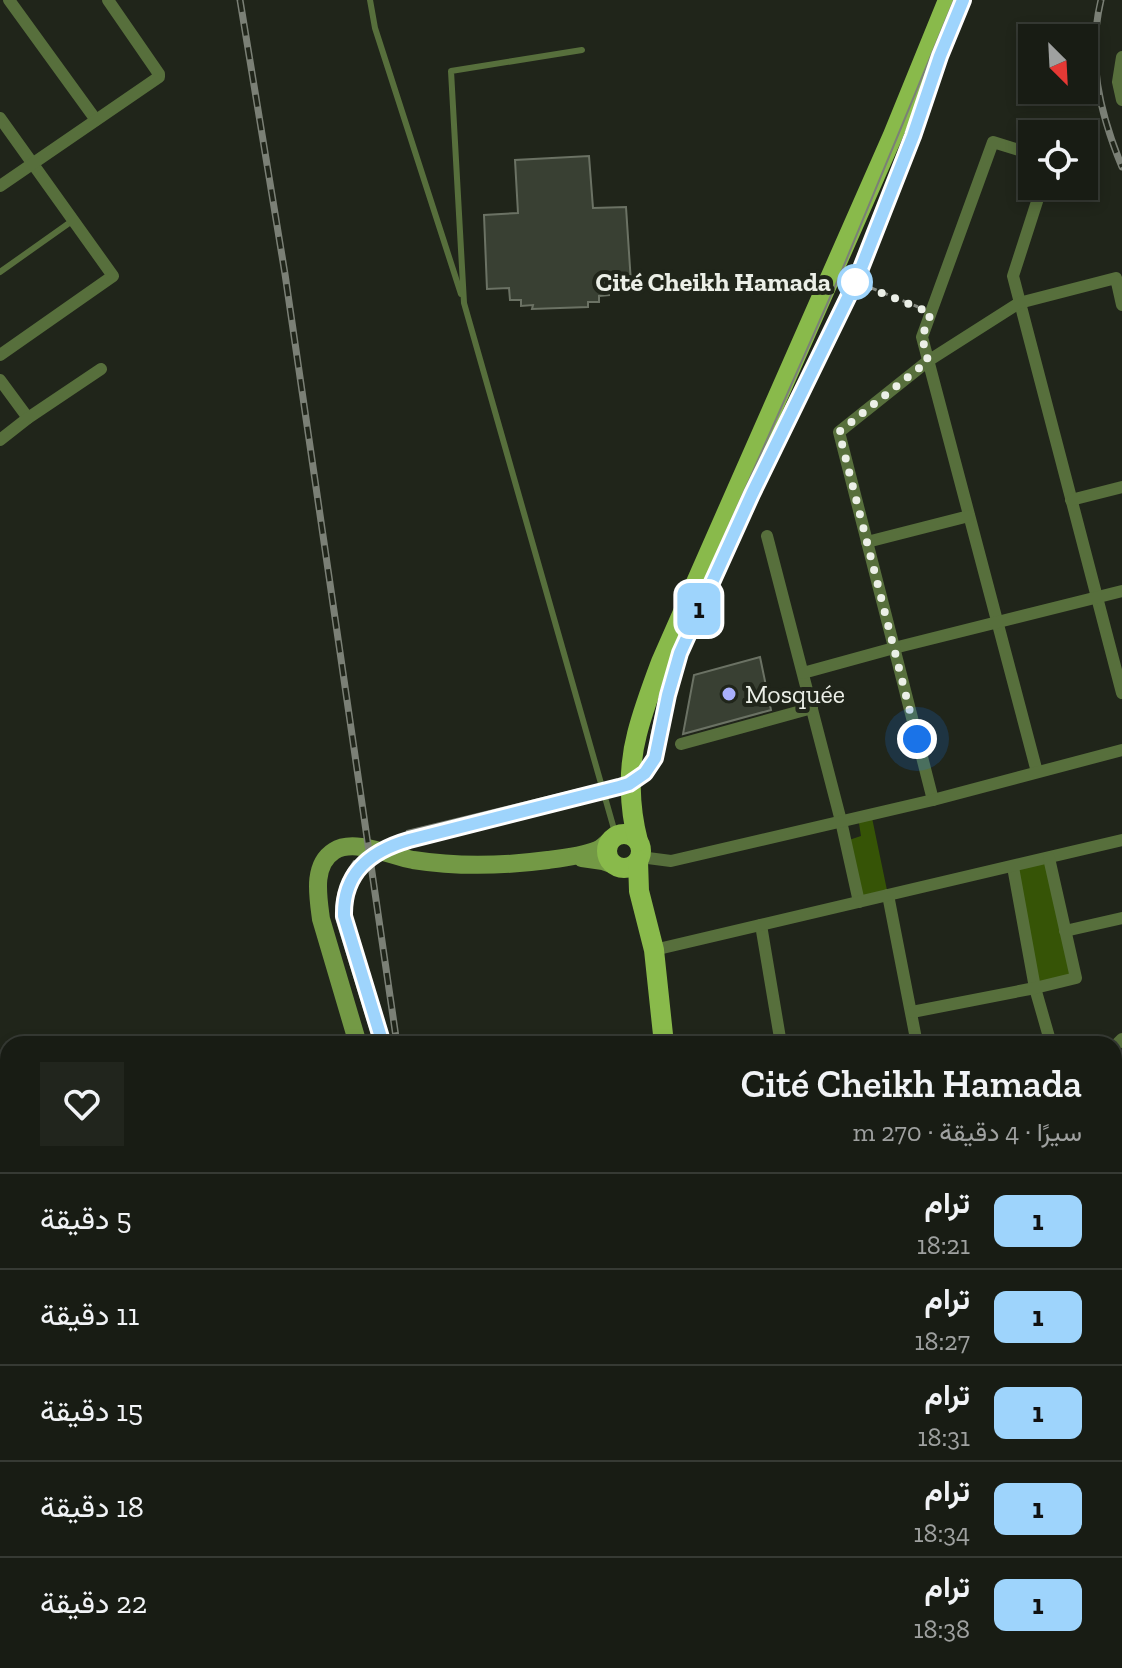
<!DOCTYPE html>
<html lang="ar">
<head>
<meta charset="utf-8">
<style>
  body { margin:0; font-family:"Zilla Slab",Vazirmatn,serif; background:#21251d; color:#f1f3f6; direction:rtl; height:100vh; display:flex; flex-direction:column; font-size:30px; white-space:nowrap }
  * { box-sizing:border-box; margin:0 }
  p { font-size:26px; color:#9fa1a0 }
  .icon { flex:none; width:44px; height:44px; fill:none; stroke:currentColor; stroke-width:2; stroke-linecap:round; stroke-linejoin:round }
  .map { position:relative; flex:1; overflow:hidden; direction:ltr }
  .drawer { position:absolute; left:0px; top:1036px; width:1122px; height:632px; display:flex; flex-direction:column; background:#181c14; border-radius:24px 24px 0 0; box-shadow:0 4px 12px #0003,0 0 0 2px #363a34; direction:rtl }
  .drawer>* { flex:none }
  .badge { padding:0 16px; border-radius:12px; font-size:28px; line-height:52px }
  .needle { width:52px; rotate:156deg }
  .fabs { position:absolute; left:1018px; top:24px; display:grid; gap:16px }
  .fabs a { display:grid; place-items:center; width:80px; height:80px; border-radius:0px; background:#181c14; box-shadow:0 4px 12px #0003,0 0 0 2px #363a34; font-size:40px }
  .you { position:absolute; width:40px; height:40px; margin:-20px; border:6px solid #fff; border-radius:50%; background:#1a73e8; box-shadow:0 0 0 12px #1a73e833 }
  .map>.badge { position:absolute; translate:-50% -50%; box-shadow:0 0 0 4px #fff }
  .round { display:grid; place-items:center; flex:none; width:84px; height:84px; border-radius:0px; background:#21251d }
  .summary { display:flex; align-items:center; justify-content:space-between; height:136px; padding:0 40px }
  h1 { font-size:38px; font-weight:600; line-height:60px }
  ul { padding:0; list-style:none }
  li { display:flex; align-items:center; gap:24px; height:96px; padding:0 40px; border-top:2px solid #363a34 }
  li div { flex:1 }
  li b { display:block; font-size:30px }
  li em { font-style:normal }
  li .badge { min-width:88px; font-weight:700; text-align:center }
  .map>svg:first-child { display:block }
</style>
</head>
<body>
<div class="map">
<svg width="1122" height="1668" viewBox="0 0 1122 1668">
  <rect width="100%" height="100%" fill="#20251a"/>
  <!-- built -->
  <g fill="#232c1a">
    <polygon points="1122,1077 1122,1180 1114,1171 1114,1085"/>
    <polygon points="1122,1272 1122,1470 1114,1471 1114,1273"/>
    <polygon points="753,1660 1112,1660 1113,1668 754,1668"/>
  </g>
  <!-- green -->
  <g fill="#365406">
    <polygon points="871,813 888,895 859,902 846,841 861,836 858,817"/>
    <polygon points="1049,858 1076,978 1035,988 1013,867"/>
  </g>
  <!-- building -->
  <g fill="#394033" stroke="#6b7264" stroke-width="2">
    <polygon points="589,156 593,208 626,207 631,283 608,284 609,295 599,296 599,302 588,302 588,307 532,309 533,305 521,306 521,300 510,300 509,288 487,289 484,215 518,213 515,160"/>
    <polygon points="760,657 771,710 683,734 694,675"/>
  </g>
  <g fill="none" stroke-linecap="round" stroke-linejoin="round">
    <!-- path -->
    <polyline stroke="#858980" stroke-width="3" stroke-dasharray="8 4" stroke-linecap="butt" points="847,278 918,307"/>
    <!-- lane -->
    <g stroke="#576f3c" stroke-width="6">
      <polyline points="370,0 375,28 461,294"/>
      <polyline points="582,50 451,71 464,303 616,836"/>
      <polyline points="0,272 72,221"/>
    </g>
    <!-- street -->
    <g stroke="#576f3c" stroke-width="12">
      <polyline points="9,0 96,120"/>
      <polyline points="1122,57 1118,82 1122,100"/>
      <polyline points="0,118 113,276 0,355"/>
      <polyline points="1032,154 993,142 922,337 1037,772"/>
      <polyline points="0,186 159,77 159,74 108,0"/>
      <polyline points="1042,186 1013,276 1122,693"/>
      <polyline points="0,380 28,418"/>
      <polyline points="0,440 28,418 101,369"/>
      <polyline points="1071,500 1122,487"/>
      <polyline points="767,536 841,821 859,902"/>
      <polyline points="867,542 969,516"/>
      <polyline points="803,673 894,648 1122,591"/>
      <polyline points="681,744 812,708"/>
      <polyline points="933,800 839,432 928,361 1019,303 1116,278 1122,305"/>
      <polyline points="640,857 671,861 933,800 1122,750"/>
      <polyline points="1013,867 1035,988 1051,1044"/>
      <polyline points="888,895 917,1044"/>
      <polyline points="761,925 781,1044"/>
      <polyline points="1065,931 1122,918"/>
      <polyline points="654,950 1122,840"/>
      <polyline points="912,1012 1035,988 1076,978 1049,858"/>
      <polyline points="1114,1047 1122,1039"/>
      <polyline points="0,1110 8,1116"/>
      <polyline points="0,1229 8,1213"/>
      <polyline points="1122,1511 1122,1529"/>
      <polyline points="85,1660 85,1668"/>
    </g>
    <!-- secondary -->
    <g stroke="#739945" stroke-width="18">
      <polyline points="582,858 603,861 617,866"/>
      <path d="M358 1044 321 919C318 896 312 865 334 851 354 838 391 856 413 860 458 867 503 866 548 860 564 858 582 856 597 850 602 848 607 843 611 839"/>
      <polyline points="0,1518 8,1517"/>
      <polyline points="352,1660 355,1668"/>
      <polyline points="444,1660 445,1668"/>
      <polyline points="489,1668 493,1660"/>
    </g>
    <!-- primary -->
    <g stroke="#89ba4b" stroke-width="20">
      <circle cx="624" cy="851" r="17"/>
      <path d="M638 841C629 807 628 768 637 734 643 710 652 686 661 662L893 135 948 0"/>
      <polyline points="638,861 639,891 654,950 664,1044"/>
      <polyline points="739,1660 740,1668"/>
    </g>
    <!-- tram -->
    <g stroke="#7b8076" stroke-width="2">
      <polyline points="797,403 856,281 913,136 932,78"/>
      <polyline points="651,737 661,691 673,652 840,275 954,0"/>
      <polyline points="407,831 580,789"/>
      <path d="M354 861C342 879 335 896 336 918L375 1044"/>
      <polyline points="454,1660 455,1668"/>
    </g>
    <!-- rail casing -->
    <g stroke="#7b8076" stroke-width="7">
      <g id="rail">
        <polyline points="240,0 285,274 397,1044"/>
        <path d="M1101 0C1087 59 1099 111 1122 167"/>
        <polyline points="1114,1067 1122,1059"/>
        <polyline points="481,1660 481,1668"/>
        <polyline points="679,1668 683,1660"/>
      </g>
    </g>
    <!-- rail -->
    <use href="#rail" stroke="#20251a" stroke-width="4" stroke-dasharray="12" stroke-linecap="butt"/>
  </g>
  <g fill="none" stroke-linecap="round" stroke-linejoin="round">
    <!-- line casing -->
    <g stroke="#fff" stroke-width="18">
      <path id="line" d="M383 1044 344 916C343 872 371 851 409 840L619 787 629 784 645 773 655 758 668 695 680 653 752 494 856 281 913 136 940 56 963 0"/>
    </g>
    <!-- line -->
    <use href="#line" stroke="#9ed4fc" stroke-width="12"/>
    <!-- walk -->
    <polyline stroke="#ebefe7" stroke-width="8" stroke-dasharray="0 14.4" points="855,282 931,313 922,337 928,361 839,432 917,739"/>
  </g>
  <!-- markers -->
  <circle fill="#fff" stroke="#9ed4fc" stroke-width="4" cx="855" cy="282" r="16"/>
  <circle fill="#a9b0fc" stroke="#20251a" stroke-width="3" cx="729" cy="694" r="8"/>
  <g text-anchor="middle" stroke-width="8" stroke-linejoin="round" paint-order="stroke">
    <!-- stop labels -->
    <g font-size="26" font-weight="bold" fill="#ebefe7" stroke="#20251a" text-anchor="end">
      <text x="831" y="291">Cité Cheikh Hamada</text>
    </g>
    <!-- poi labels -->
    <g font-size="26" fill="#ebefe7" stroke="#20251a" text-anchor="start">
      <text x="745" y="703">Mosquée</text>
    </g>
  </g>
</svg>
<div class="fabs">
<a><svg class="needle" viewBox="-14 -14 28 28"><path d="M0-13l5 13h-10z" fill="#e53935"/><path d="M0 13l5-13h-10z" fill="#9fa1a0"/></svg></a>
<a><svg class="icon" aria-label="locate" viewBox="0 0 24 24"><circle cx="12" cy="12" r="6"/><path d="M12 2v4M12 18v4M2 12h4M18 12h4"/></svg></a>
</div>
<div class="you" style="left:917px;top:739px"></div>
<b class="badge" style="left:699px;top:609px;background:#9ed4fc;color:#111">1</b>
<section class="drawer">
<div class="summary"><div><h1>Cité Cheikh Hamada</h1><p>سيرًا · 4 دقيقة · 270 m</p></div><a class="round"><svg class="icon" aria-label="heart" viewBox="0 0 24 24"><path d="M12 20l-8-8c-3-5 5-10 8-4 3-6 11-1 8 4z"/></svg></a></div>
<ul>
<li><span class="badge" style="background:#9ed4fc;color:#111">1</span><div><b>ترام</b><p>18:21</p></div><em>5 دقيقة</em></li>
<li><span class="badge" style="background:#9ed4fc;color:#111">1</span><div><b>ترام</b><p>18:27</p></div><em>11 دقيقة</em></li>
<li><span class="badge" style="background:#9ed4fc;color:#111">1</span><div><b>ترام</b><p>18:31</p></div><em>15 دقيقة</em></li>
<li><span class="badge" style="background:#9ed4fc;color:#111">1</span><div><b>ترام</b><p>18:34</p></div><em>18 دقيقة</em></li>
<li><span class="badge" style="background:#9ed4fc;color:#111">1</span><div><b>ترام</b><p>18:38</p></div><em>22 دقيقة</em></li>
</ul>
</section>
</div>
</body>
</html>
